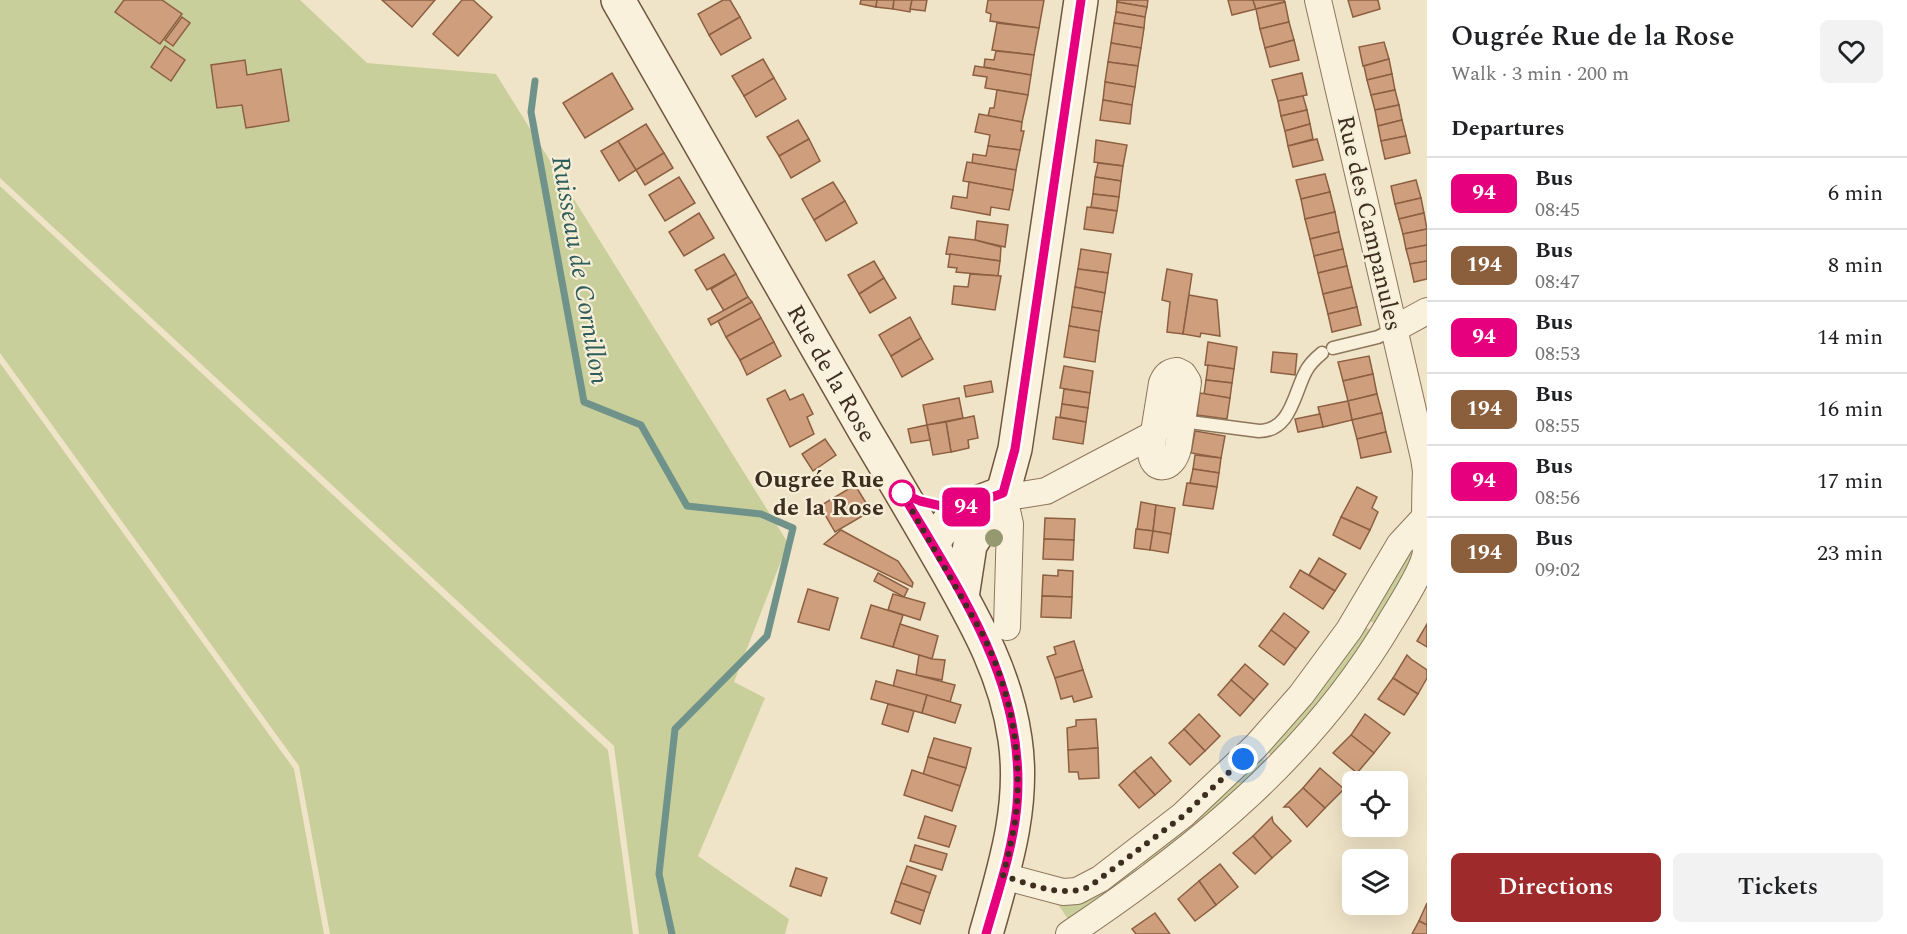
<!DOCTYPE html>
<html lang="en">
<head>
<meta charset="utf-8">
<style>
  body { margin:0; font-family:Spectral,serif; background:#f2f2f2; color:#202124; height:100vh; display:flex; flex-direction:column; font-size:22px; white-space:nowrap }
  * { box-sizing:border-box; margin:0 }
  p { font-size:20px; color:#757577 }
  .icon { flex:none; width:33px; height:33px; fill:none; stroke:currentColor; stroke-width:2; stroke-linecap:round; stroke-linejoin:round }
  .map { position:relative; flex:1; overflow:hidden }
  .panel { display:flex; flex-direction:column; background:#fff; width:480px }
  .panel>* { flex:none }
  .badge { padding:0 12px; border-radius:9px; font-size:21px; line-height:39px }
  .fabs { position:absolute; left:1342px; top:771px; display:grid; gap:12px }
  .fabs a { display:grid; place-items:center; width:66px; height:66px; border-radius:9px; background:#fff; box-shadow:0 6px 24px #0002; font-size:30px }
  .you { position:absolute; width:30px; height:30px; margin:-15px; border:4px solid #fff; border-radius:50%; background:#1a73e8; box-shadow:0 0 0 9px #1a73e833 }
  .map>.badge { position:absolute; translate:-50% -50%; box-shadow:0 0 0 3px #fff }
  h2 { padding:0 24px; font-size:22px; line-height:54px }
  .round { display:grid; place-items:center; flex:none; width:63px; height:63px; border-radius:9px; background:#f2f2f2 }
  .head { display:flex; align-items:center; justify-content:space-between; height:102px; padding:0 24px }
  h1 { font-size:28px; font-weight:600; line-height:45px }
  .action { display:flex; gap:12px; margin-top:auto; padding:12px 24px }
  .action a { flex:1; height:69px; border-radius:9px; background:#9e2a2b; color:#fff; font-size:24px; font-weight:600; line-height:69px; text-align:center }
  .action a+a { background:#f2f2f2; color:#202124 }
  ul { padding:0; list-style:none }
  li { display:flex; align-items:center; gap:18px; height:72px; padding:0 24px; border-top:2px solid #e0e0e0 }
  li div { flex:1 }
  li b { display:block; font-size:22px }
  li em { font-style:normal }
  li .badge { min-width:66px; font-weight:700; text-align:center }
  main { display:flex; flex:1; min-height:0 }
  .map>svg:first-child { display:block }
</style>
</head>
<body>
<main>
<div class="map">
<svg width="1427" height="934" viewBox="0 0 1427 934">
  <rect width="100%" height="100%" fill="#f0e4c8"/>
  <!-- green -->
  <g fill="#c9cf9b">
    <polygon points="0,0 300,0 367,63 496,74 788,543 734,682 765,698 698,856 789,919 785,934 639,934 614,746 0,178"/>
    <polygon points="0,186 608,750 633,934 330,934 299,766 0,353"/>
    <polygon points="0,363 294,769 324,934 0,934"/>
    <polygon points="1414,548 1416,552 1377,625 1365,618 1400,559"/>
    <polygon points="1361,624 1373,632 1336,685 1273,757 1264,749"/>
    <polygon points="1258,754 1267,763 1146,868 1140,858"/>
    <polygon points="1134,863 1140,873 1070,922 1055,900"/>
  </g>
  <g fill="none" stroke-linecap="round" stroke-linejoin="round">
    <!-- stream -->
    <polyline stroke="#6f938a" stroke-width="7" points="535,81 531,112 584,402 641,425 687,506 761,514 793,528 767,636 675,729 659,874 672,934"/>
  </g>
  <!-- building -->
  <g fill="#cf9f7d" stroke="#8d5f41" stroke-width="1.5">
    <polygon points="124,0 162,0 182,14 160,44 115,12"/>
    <polygon points="382,0 435,0 412,27"/>
    <polygon points="462,0 473,0 492,17 458,56 433,34"/>
    <polygon points="723,0 730,0 740,17 709,35 698,14"/>
    <polygon points="861,0 877,0 876,7 860,4"/>
    <polygon points="877,0 894,0 893,9 876,7"/>
    <polygon points="894,0 912,0 910,12 893,9"/>
    <polygon points="912,0 927,0 925,11 910,9"/>
    <polygon points="988,0 1044,0 1039,28 990,21 991,14 986,12"/>
    <polygon points="1117,0 1148,0 1147,7 1117,2"/>
    <polygon points="1228,0 1253,0 1256,9 1232,15"/>
    <polygon points="1253,0 1284,0 1285,2 1256,9"/>
    <polygon points="1348,0 1378,0 1380,9 1353,17"/>
    <polygon points="1117,2 1147,7 1145,17 1116,12"/>
    <polygon points="1285,2 1289,22 1260,29 1256,9"/>
    <polygon points="1116,12 1145,17 1144,28 1114,23"/>
    <polygon points="182,17 190,23 173,46 165,40"/>
    <polygon points="740,17 751,38 721,55 709,35"/>
    <polygon points="1289,22 1294,40 1265,48 1260,29"/>
    <polygon points="997,23 1039,28 1034,55 992,50"/>
    <polygon points="1114,23 1144,28 1141,48 1111,43"/>
    <polygon points="1294,40 1299,60 1270,67 1265,48"/>
    <polygon points="1384,42 1389,59 1363,66 1359,47"/>
    <polygon points="1111,43 1141,48 1138,66 1108,62"/>
    <polygon points="165,46 185,60 171,81 151,67"/>
    <polygon points="996,51 1034,55 1031,75 984,67 985,59 994,60"/>
    <polygon points="763,59 774,78 744,96 732,76"/>
    <polygon points="1389,59 1392,74 1367,80 1364,66"/>
    <polygon points="245,60 247,75 281,69 289,121 246,128 242,105 217,108 211,65"/>
    <polygon points="1108,62 1138,66 1135,87 1105,82"/>
    <polygon points="975,66 1031,75 1028,95 985,88 987,77 973,75"/>
    <polygon points="612,73 633,109 585,138 563,103"/>
    <polygon points="1302,73 1307,95 1278,101 1272,80"/>
    <polygon points="1392,74 1395,90 1371,95 1367,80"/>
    <polygon points="774,78 786,99 756,117 744,96"/>
    <polygon points="1105,82 1135,87 1132,105 1103,100"/>
    <polygon points="997,90 1028,95 1022,122 988,116 990,108 994,108"/>
    <polygon points="1395,90 1399,105 1375,110 1371,95"/>
    <polygon points="1303,96 1307,110 1281,116 1278,101"/>
    <polygon points="1103,100 1132,105 1130,124 1100,120"/>
    <polygon points="1399,105 1402,120 1378,126 1375,110"/>
    <polygon points="1307,110 1310,124 1285,131 1281,116"/>
    <polygon points="979,114 1022,122 1021,131 1024,131 1020,150 988,146 990,135 975,132"/>
    <polygon points="798,120 809,139 779,156 767,137"/>
    <polygon points="1402,120 1406,136 1381,141 1378,126"/>
    <polygon points="646,124 664,153 636,170 618,141"/>
    <polygon points="1310,124 1313,139 1288,146 1285,131"/>
    <polygon points="1406,136 1410,153 1385,159 1381,141"/>
    <polygon points="809,139 820,161 791,178 779,156"/>
    <polygon points="1317,139 1323,160 1293,167 1288,146"/>
    <polygon points="1096,140 1127,145 1123,166 1094,162"/>
    <polygon points="618,141 636,170 619,181 601,151"/>
    <polygon points="988,146 1020,150 1016,170 972,163 973,154 986,156"/>
    <polygon points="664,153 673,168 645,185 636,170"/>
    <polygon points="967,162 1016,170 1013,190 963,181"/>
    <polygon points="1098,163 1123,166 1121,181 1095,177"/>
    <polygon points="1325,174 1330,192 1301,199 1296,180"/>
    <polygon points="679,177 695,203 665,221 649,195"/>
    <polygon points="1095,177 1121,181 1119,197 1093,194"/>
    <polygon points="1416,180 1421,198 1395,204 1391,186"/>
    <polygon points="833,182 845,201 814,220 802,199"/>
    <polygon points="969,182 1013,190 1009,210 991,207 990,215 951,208 953,196 967,198"/>
    <polygon points="1330,192 1335,212 1305,219 1301,199"/>
    <polygon points="1093,194 1119,197 1117,211 1091,207"/>
    <polygon points="1421,198 1424,213 1399,219 1395,204"/>
    <polygon points="845,201 857,223 826,241 814,220"/>
    <polygon points="1087,207 1117,211 1113,233 1084,229"/>
    <polygon points="1335,212 1339,232 1310,239 1305,219"/>
    <polygon points="699,213 714,238 684,256 669,232"/>
    <polygon points="1424,213 1427,229 1403,234 1399,219"/>
    <polygon points="977,221 1008,225 1005,247 975,240"/>
    <polygon points="1427,229 1427,245 1406,249 1403,234"/>
    <polygon points="1339,232 1343,249 1314,256 1310,239"/>
    <polygon points="949,237 975,240 1001,247 1000,261 946,254"/>
    <polygon points="1427,245 1427,261 1410,264 1406,249"/>
    <polygon points="1081,249 1111,254 1108,273 1078,269"/>
    <polygon points="1343,249 1347,266 1318,273 1314,256"/>
    <polygon points="724,254 736,274 707,290 695,270"/>
    <polygon points="950,254 1000,261 998,276 956,272 957,268 948,267"/>
    <polygon points="874,261 884,278 859,294 848,275"/>
    <polygon points="1427,261 1427,279 1414,282 1410,264"/>
    <polygon points="1347,266 1352,287 1323,294 1318,273"/>
    <polygon points="1078,269 1108,273 1105,293 1075,287"/>
    <polygon points="1167,269 1192,274 1183,334 1167,332 1170,302 1162,300"/>
    <polygon points="736,274 748,297 724,311 711,289"/>
    <polygon points="970,274 1001,276 995,310 952,304 954,286 968,287"/>
    <polygon points="884,278 896,298 870,313 859,294"/>
    <polygon points="1075,287 1105,293 1102,312 1072,307"/>
    <polygon points="1352,287 1357,307 1328,314 1323,294"/>
    <polygon points="1189,295 1217,300 1220,336 1201,333 1200,337 1183,334"/>
    <polygon points="748,297 752,302 711,325 708,319"/>
    <polygon points="752,302 761,318 726,337 718,321"/>
    <polygon points="1072,307 1102,312 1099,331 1069,326"/>
    <polygon points="1357,307 1361,325 1332,332 1328,314"/>
    <polygon points="910,317 921,338 891,356 879,335"/>
    <polygon points="761,318 774,342 740,360 726,337"/>
    <polygon points="1069,326 1099,331 1095,362 1064,357"/>
    <polygon points="921,338 933,359 902,377 891,356"/>
    <polygon points="774,342 781,356 747,375 740,360"/>
    <polygon points="1208,342 1237,347 1234,369 1205,365"/>
    <polygon points="1273,352 1297,354 1295,375 1271,372"/>
    <polygon points="1369,356 1373,374 1343,381 1338,362"/>
    <polygon points="1208,365 1234,369 1232,383 1206,380"/>
    <polygon points="1064,366 1093,371 1090,393 1060,388"/>
    <polygon points="1373,374 1377,394 1348,401 1343,381"/>
    <polygon points="1206,380 1232,383 1230,398 1204,394"/>
    <polygon points="991,381 993,392 966,397 964,386"/>
    <polygon points="1064,389 1090,393 1088,408 1062,404"/>
    <polygon points="785,390 790,400 803,394 813,414 807,417 814,434 790,447 767,399"/>
    <polygon points="1200,393 1230,398 1227,419 1197,415"/>
    <polygon points="1377,394 1382,413 1352,420 1348,401"/>
    <polygon points="959,398 963,418 927,425 923,405"/>
    <polygon points="1348,401 1352,420 1323,427 1318,407"/>
    <polygon points="1062,404 1088,408 1086,422 1060,417"/>
    <polygon points="1382,413 1386,432 1357,439 1352,420"/>
    <polygon points="1320,414 1323,427 1298,432 1295,419"/>
    <polygon points="974,416 978,438 968,440 969,448 951,452 946,422"/>
    <polygon points="1056,417 1086,422 1083,444 1053,439"/>
    <polygon points="946,422 951,452 933,455 927,425"/>
    <polygon points="927,425 930,440 911,443 908,429"/>
    <polygon points="1195,431 1225,436 1221,458 1191,453"/>
    <polygon points="1386,432 1391,452 1361,458 1357,439"/>
    <polygon points="825,439 836,455 813,471 802,454"/>
    <polygon points="1195,455 1221,458 1219,473 1193,469"/>
    <polygon points="1193,469 1219,473 1217,487 1190,483"/>
    <polygon points="1187,483 1217,487 1213,509 1183,505"/>
    <polygon points="855,485 871,511 835,532 820,506"/>
    <polygon points="1357,487 1377,497 1372,508 1378,512 1370,530 1341,517"/>
    <polygon points="1141,502 1156,505 1153,531 1137,529"/>
    <polygon points="1156,505 1175,508 1171,534 1153,531"/>
    <polygon points="1341,517 1370,530 1360,549 1333,535"/>
    <polygon points="1045,518 1075,519 1074,540 1044,539"/>
    <polygon points="1136,529 1153,531 1150,550 1134,548"/>
    <polygon points="841,530 898,561 913,583 912,587 824,544"/>
    <polygon points="1153,531 1171,534 1168,553 1150,550"/>
    <polygon points="1044,539 1074,540 1073,560 1043,559"/>
    <polygon points="1319,558 1346,574 1335,591 1309,575"/>
    <polygon points="1058,570 1073,571 1072,597 1042,596 1043,575 1058,576"/>
    <polygon points="1300,570 1335,591 1323,609 1290,587"/>
    <polygon points="878,573 908,589 904,597 874,581"/>
    <polygon points="808,589 838,598 829,630 798,622"/>
    <polygon points="893,594 925,603 920,620 888,610"/>
    <polygon points="1042,596 1072,597 1071,618 1041,617"/>
    <polygon points="871,605 903,615 893,647 861,638"/>
    <polygon points="1284,613 1309,632 1296,649 1271,630"/>
    <polygon points="900,624 938,636 932,659 893,647"/>
    <polygon points="1427,624 1427,647 1417,641"/>
    <polygon points="1271,630 1296,649 1284,665 1259,646"/>
    <polygon points="1074,641 1083,670 1055,678 1047,657 1056,654 1054,647"/>
    <polygon points="919,655 932,659 945,660 942,680 916,675"/>
    <polygon points="1407,655 1411,659 1427,670 1427,678 1418,694 1393,678"/>
    <polygon points="1245,664 1268,684 1254,700 1231,680"/>
    <polygon points="897,670 955,685 950,702 893,687"/>
    <polygon points="1083,670 1092,697 1074,702 1072,696 1061,699 1055,678"/>
    <polygon points="1393,678 1418,694 1404,715 1378,699"/>
    <polygon points="1231,680 1254,700 1240,716 1218,695"/>
    <polygon points="876,681 927,695 922,713 871,699"/>
    <polygon points="927,695 961,705 955,723 922,713"/>
    <polygon points="888,704 914,711 908,732 882,724"/>
    <polygon points="1199,714 1220,736 1205,751 1184,729"/>
    <polygon points="1365,714 1390,733 1374,753 1351,735"/>
    <polygon points="1096,719 1098,748 1068,750 1067,728 1076,726 1076,720"/>
    <polygon points="1184,729 1205,751 1190,765 1169,743"/>
    <polygon points="1351,735 1374,753 1357,773 1333,753"/>
    <polygon points="934,738 971,748 966,768 928,757"/>
    <polygon points="1098,748 1099,778 1079,779 1078,772 1069,772 1068,750"/>
    <polygon points="928,757 966,768 960,786 923,775"/>
    <polygon points="1151,757 1171,781 1155,795 1134,771"/>
    <polygon points="1320,768 1344,789 1325,808 1303,788"/>
    <polygon points="912,770 960,786 952,811 904,795"/>
    <polygon points="1134,771 1155,795 1139,808 1119,785"/>
    <polygon points="1303,788 1325,808 1307,827 1289,807 1284,807"/>
    <polygon points="925,816 956,826 949,847 918,838"/>
    <polygon points="1272,817 1273,822 1291,841 1272,858 1253,836"/>
    <polygon points="1253,836 1272,858 1255,874 1233,853"/>
    <polygon points="915,845 947,854 942,870 910,861"/>
    <polygon points="1220,864 1238,887 1216,905 1199,881"/>
    <polygon points="907,866 936,876 930,893 901,883"/>
    <polygon points="796,868 827,878 821,896 790,886"/>
    <polygon points="1199,881 1216,905 1195,921 1178,899"/>
    <polygon points="901,883 930,893 924,911 895,901"/>
    <polygon points="895,901 924,911 920,924 891,913"/>
    <polygon points="1427,903 1427,925 1419,921"/>
    <polygon points="1155,913 1170,934 1136,934 1132,929"/>
    <polygon points="1419,921 1427,925 1427,934 1412,934"/>
  </g>
  <g fill="none" stroke-linecap="round" stroke-linejoin="round">
    <!-- lane casing -->
    <g stroke="#8d765c" stroke-width="15">
      <g id="lane">
        <polyline points="1333,348 1378,337 1394,329"/>
        <path d="M1182 421 1259 431C1291 431 1294 393 1306 371 1310 363 1316 358 1322 353"/>
      </g>
    </g>
    <!-- street casing -->
    <g stroke="#8d765c" stroke-width="28">
      <g id="street">
        <polyline points="1394,329 1427,311"/>
        <path d="M1177 371 1183 374 1188 382 1178 448C1173 472 1151 472 1151 451L1162 383C1165 376 1168 372 1177 371Z"/>
        <polyline points="1007,627 1010,524 1003,493 1021,495 1046,491 1154,434"/>
        <polyline points="1003,876 1063,892 1077,891 1100,879 1183,815 1256,746 1301,695 1349,630 1400,544 1425,517"/>
        <path d="M1069 934C1196 849 1313 754 1391 621 1401 605 1421 573 1425 557 1427 550 1425 541 1425 534 1425 513 1425 492 1426 471L1424 458 1318 0"/>
      </g>
    </g>
    <!-- secondary casing -->
    <g stroke="#6f573f" stroke-width="36">
      <g id="secondary">
        <path id="s1" d="M618 0C701 143 782 288 865 431 893 478 920 524 947 571 978 626 1006 676 1015 739 1025 806 1004 870 986 934"/>
        <polyline points="933,545 938,535 958,510 1003,493"/>
        <polyline points="962,597 970,545 1003,493 1015,449 1081,0"/>
      </g>
    </g>
    <!-- lane -->
    <use href="#lane" stroke="#faf1dc" stroke-width="12"/>
    <!-- street -->
    <use href="#street" stroke="#faf1dc" stroke-width="26"/>
    <!-- secondary -->
    <use href="#secondary" stroke="#faf1dc" stroke-width="33"/>
  </g>
  <!-- trees -->
  <circle fill="#96986f" cx="994" cy="538" r="9"/>
  <g fill="none" stroke-linecap="round" stroke-linejoin="round">
    <!-- line casing -->
    <g stroke="#fff" stroke-width="14">
      <path id="line" d="M986 934C998 892 1013 849 1017 805 1027 685 960 592 902 493L920 501 958 510 1003 493 1015 449 1081 0"/>
    </g>
    <!-- line -->
    <use href="#line" stroke="#e6007e" stroke-width="9"/>
    <!-- walk -->
    <path stroke="#3d2e20" stroke-width="6" stroke-dasharray="0 10.8" d="M902 493 983 635C1009 688 1021 745 1017 804 1015 828 1009 852 1003 876 1031 884 1060 898 1089 887L1183 816 1243 759"/>
  </g>
  <!-- markers -->
  <circle fill="#fff" stroke="#e6007e" stroke-width="3" cx="902" cy="493" r="12"/>
  <g text-anchor="middle" stroke-width="4.5" stroke-linejoin="round" paint-order="stroke">
    <!-- street labels -->
    <g font-size="24" fill="#3d2e20" stroke="#f7eed8">
      <text transform="translate(1370 223) rotate(77)" y="8">Rue des Campanules</text>
      <text dy="8" stroke="none"><textPath href="#s1" startOffset="430">Rue de la Rose</textPath></text>
    </g>
    <!-- stop labels -->
    <g font-size="24" font-weight="bold" fill="#3d2e20" stroke="#f7eed8" text-anchor="end">
      <text x="884" y="487">Ougrée Rue<tspan x="884" dy="28">de la Rose</tspan></text>
    </g>
    <!-- water labels -->
    <g font-size="26" font-style="italic" fill="#2f5d5a" stroke="#f7eed8">
      <text transform="translate(581 270) rotate(80)" y="9">Ruisseau de Cornillon</text>
    </g>
  </g>
</svg>
<div class="fabs">
<a><svg class="icon" aria-label="locate" viewBox="0 0 24 24"><circle cx="12" cy="12" r="6"/><path d="M12 2v4M12 18v4M2 12h4M18 12h4"/></svg></a>
<a><svg class="icon" aria-label="layers" viewBox="0 0 24 24"><path d="M12 4l9 5-9 5-9-5zM3 14l9 5 9-5"/></svg></a>
</div>
<div class="you" style="left:1243px;top:759px"></div>
<b class="badge" style="left:966px;top:507px;background:#e6007e;color:#fff">94</b>
</div>
<section class="panel">
<div class="head"><div><h1>Ougrée Rue de la Rose</h1><p>Walk · 3 min · 200 m</p></div><a class="round"><svg class="icon" aria-label="heart" viewBox="0 0 24 24"><path d="M12 20l-8-8c-3-5 5-10 8-4 3-6 11-1 8 4z"/></svg></a></div>
<h2>Departures</h2>
<ul>
<li><span class="badge" style="background:#e6007e;color:#fff">94</span><div><b>Bus</b><p>08:45</p></div><em>6 min</em></li>
<li><span class="badge" style="background:#8b5e3c;color:#fff">194</span><div><b>Bus</b><p>08:47</p></div><em>8 min</em></li>
<li><span class="badge" style="background:#e6007e;color:#fff">94</span><div><b>Bus</b><p>08:53</p></div><em>14 min</em></li>
<li><span class="badge" style="background:#8b5e3c;color:#fff">194</span><div><b>Bus</b><p>08:55</p></div><em>16 min</em></li>
<li><span class="badge" style="background:#e6007e;color:#fff">94</span><div><b>Bus</b><p>08:56</p></div><em>17 min</em></li>
<li><span class="badge" style="background:#8b5e3c;color:#fff">194</span><div><b>Bus</b><p>09:02</p></div><em>23 min</em></li>
</ul>
<div class="action"><a>Directions</a><a>Tickets</a></div>
</section>
</main>
</body>
</html>
